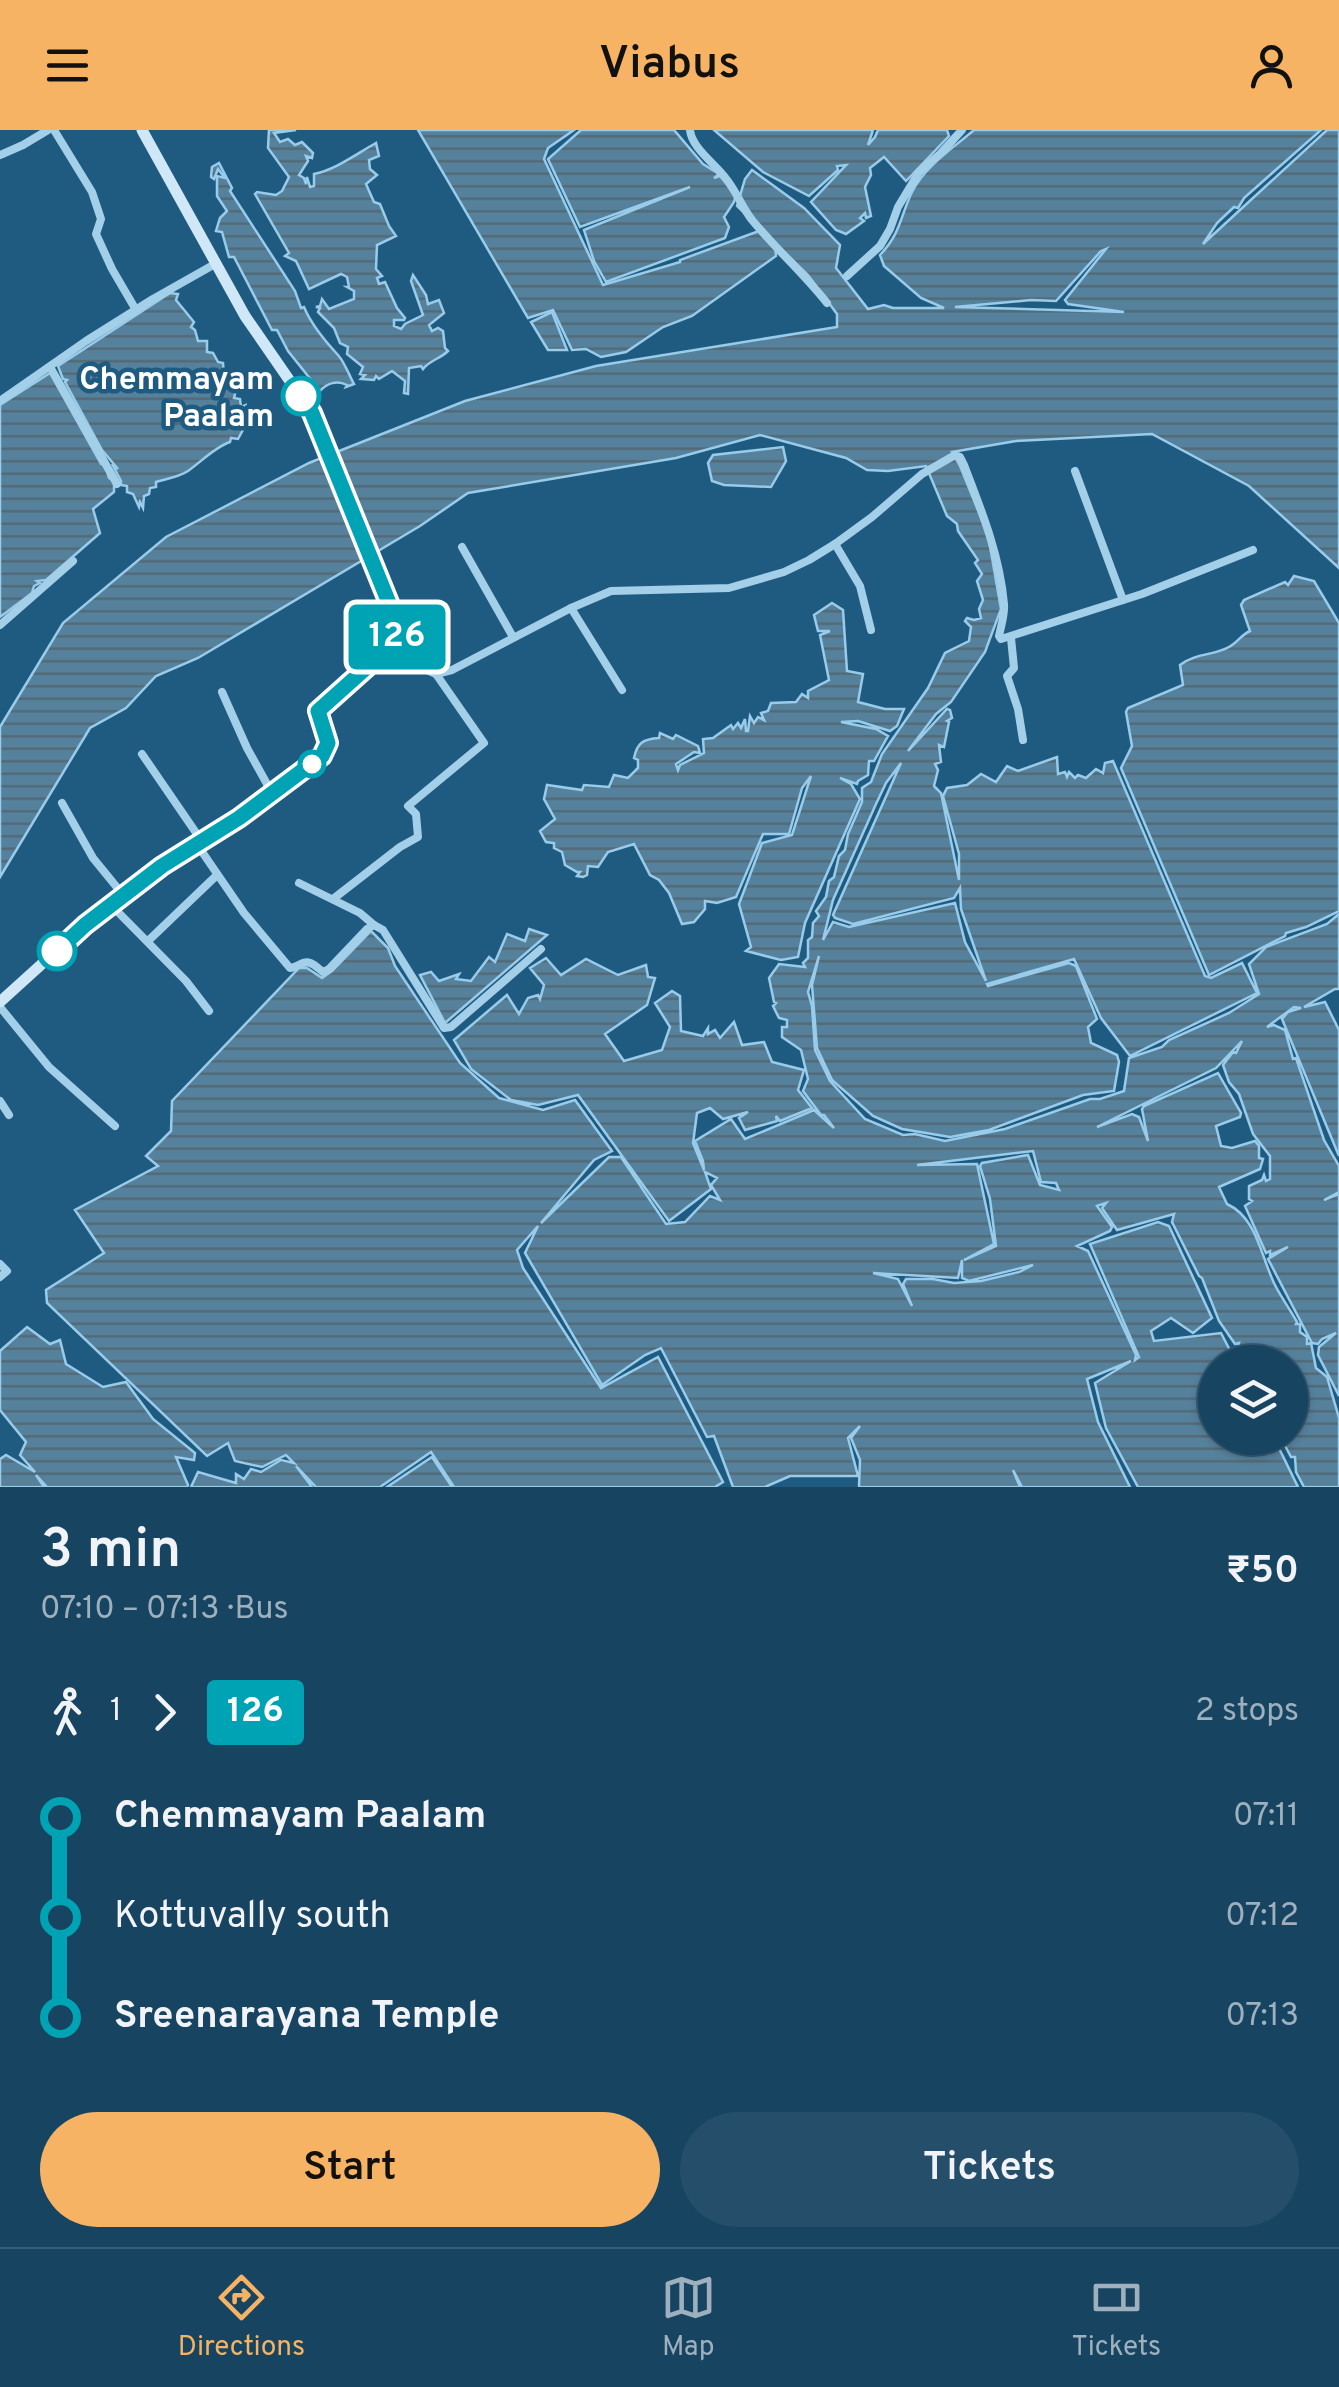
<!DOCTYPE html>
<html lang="en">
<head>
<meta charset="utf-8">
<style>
  body { margin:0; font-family:Overpass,sans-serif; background:#244e6a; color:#f1f3f6; height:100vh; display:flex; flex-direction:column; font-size:38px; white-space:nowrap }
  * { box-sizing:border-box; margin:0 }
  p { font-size:32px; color:#9eb0bd }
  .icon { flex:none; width:55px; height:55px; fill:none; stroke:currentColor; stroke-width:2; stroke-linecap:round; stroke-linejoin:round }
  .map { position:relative; height:1357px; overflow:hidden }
  .panel { display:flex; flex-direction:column; background:#174461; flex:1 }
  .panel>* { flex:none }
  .badge { padding:0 20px; border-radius:8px; font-size:35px; line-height:65px }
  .buttons { position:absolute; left:1198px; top:1215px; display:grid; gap:20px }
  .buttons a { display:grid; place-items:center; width:110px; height:110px; border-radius:50%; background:#174461; box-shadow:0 2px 8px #0004,0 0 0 2px #365c76; font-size:50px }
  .map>.badge { position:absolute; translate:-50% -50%; box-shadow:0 0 0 5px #fff }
  .legs { display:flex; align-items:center; gap:15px; height:110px; padding:0 40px; font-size:32px }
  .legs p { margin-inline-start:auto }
  .headline { display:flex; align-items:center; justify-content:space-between; height:170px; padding:0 40px }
  h1 { font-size:55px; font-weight:600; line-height:75px }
  .primary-button { display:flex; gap:20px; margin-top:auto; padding:20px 40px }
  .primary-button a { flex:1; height:115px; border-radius:60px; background:#f7b364; color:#111; font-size:40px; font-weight:600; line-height:115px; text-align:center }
  .primary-button a+a { background:#244e6a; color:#f1f3f6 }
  ul { padding:0 40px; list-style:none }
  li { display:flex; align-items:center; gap:35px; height:100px; font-size:38px }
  li i { display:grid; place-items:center; width:15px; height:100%; margin:0 12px; background:currentColor }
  li i::after { content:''; width:25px; height:25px; margin:-12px; border:8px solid; border-radius:50%; background:#174461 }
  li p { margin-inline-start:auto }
  li:first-child i { background:linear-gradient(#0000 50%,currentColor 0) }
  li:last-child i { background:linear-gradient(currentColor 50%,#0000 0) }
  header { display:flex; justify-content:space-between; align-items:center; height:130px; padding:0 40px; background:#f7b364; color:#111; font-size:45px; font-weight:600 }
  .dock { display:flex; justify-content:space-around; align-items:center; height:140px; border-top:2px solid #365c76; background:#174461; font-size:28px; color:#9eb0bd }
  .dock a { display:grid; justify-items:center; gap:5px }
  .dock .on { color:#f7b364 }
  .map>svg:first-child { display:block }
</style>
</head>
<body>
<header><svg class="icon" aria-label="menu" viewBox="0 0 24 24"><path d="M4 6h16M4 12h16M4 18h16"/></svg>Viabus<svg class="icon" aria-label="person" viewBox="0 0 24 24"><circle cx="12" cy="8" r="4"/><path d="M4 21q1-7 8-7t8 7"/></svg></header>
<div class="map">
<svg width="1339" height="1357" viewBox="0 0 1339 1357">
  <defs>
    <pattern id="water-rules" width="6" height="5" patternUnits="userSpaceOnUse" patternTransform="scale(2.5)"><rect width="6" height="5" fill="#56819c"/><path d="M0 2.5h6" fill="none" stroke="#526978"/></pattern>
  </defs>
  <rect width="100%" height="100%" fill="#1f5b81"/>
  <!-- water -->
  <g fill="url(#water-rules)" stroke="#98ccea" stroke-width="2.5" fill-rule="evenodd">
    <path d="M269 0H296L274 3 280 12 288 9 295 15 302 12 313 23 312 28 306 26 308 31 299 45 304 48 306 54 307 47 310 57 314 56V44C335 40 356 24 376 13L379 26 369 30 370 39 377 45 366 54 374 72 380 74 389 96 396 106 377 115 376 139 382 146 377 148 379 154 385 152 397 178 405 188 404 190H394V196L401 199 405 194 423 185 411 151 413 145 426 165 428 174 439 170 444 183 429 195 432 201 438 198 443 201 445 218 448 221C440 229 430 230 423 239L421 236 409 238 408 264 404 263 405 251 392 241 379 249 376 246 374 250 361 249 365 245 360 244 363 237 347 224 348 217 340 213 334 198 318 182 320 178 316 177 320 176 322 169 329 179 354 169V161L347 157H349L347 147 341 144 309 159 296 131 285 126 289 123 255 64 257 62 276 65 282 61 289 47 268 18Z"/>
    <polygon points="418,0 574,0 548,18 544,29 603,155 680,132 680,130 759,101 775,116 776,126 692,186 663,197 626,222 601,227 586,219 572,220 553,180 528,188"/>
    <polygon points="581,0 674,0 703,34 719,44 714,48 720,46 736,64 734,72 724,87 729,97 725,108 606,152 594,131 584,100 690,57 580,97 548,29"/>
    <polygon points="714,0 873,0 868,15 875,7 878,0 947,0 949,6 906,51 884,27 870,38 871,45 865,57 871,86 866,88 865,83 860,88 864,91 846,104 836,100 811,72 846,35 837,36 838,40 809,66 763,42"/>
    <path d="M974 0H1321L1244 68 1238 78 1234 77 1217 93 1203 114 1327 0H1339V438L1249 356 1152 304 1016 311 952 322 960 336 988 405 1001 479 985 522 951 572 936 584 908 621 947 579 950 580 952 588 947 591 949 592 944 617 939 615 941 632 935 634 938 640 934 656 941 663 959 750V724L943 666 947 658 967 655 981 644 996 652 1007 636 1018 641 1057 627 1058 644 1065 642 1067 647 1069 642 1075 648 1078 645 1086 648 1096 639 1103 643 1105 633 1113 631 1205 846 1211 848 1242 833 1257 863 1130 926 1101 888 1074 829 987 854 988 856 1069 833 1076 836 1097 889 1088 897 1091 913 1117 925 1119 932 1114 961 1083 965 989 1000 950 1007 902 999 873 986 832 950 817 918 812 855 819 826 808 862 812 876 815 920 830 951 865 989 903 1005 915 1004 945 1011 1005 999 1090 969H1100L1124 961 1129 928 1162 917 1169 910 1229 883 1259 864 1249 834 1266 817 1327 794 1339 784V859H1335L1304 877 1325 872 1339 900V1026L1282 889 1288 882 1301 878 1294 877 1267 897 1274 895 1285 900 1293 929 1296 928 1324 1010 1339 1036V1062L1324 1070 1339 1064V1266L1318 1225 1319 1217 1336 1203 1322 1209 1318 1214 1312 1213 1268 1129 1288 1117 1270 1125V1121L1266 1123 1245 1076 1252 1071 1249 1069V1056L1262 1050 1264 1045 1266 1051 1270 1049V1026L1253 1004 1239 964 1229 952 1223 935 1233 922 1236 923 1242 911 1216 938 1097 997 1132 984 1139 987 1148 1011 1142 979 1144 976 1218 943 1241 983 1240 987 1216 996 1221 1016 1232 1018 1255 1011 1259 1016V1028L1263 1029 1260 1039 1219 1057 1227 1074C1258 1088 1261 1129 1276 1157 1282 1168 1290 1180 1297 1192L1296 1194H1300V1202L1307 1207V1214L1311 1213 1316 1238 1327 1247 1339 1288V1357H1304L1296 1342 1295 1327H1291L1281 1308H1290V1232H1243L1237 1221 1239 1213 1235 1214 1219 1191 1202 1148 1199 1146 1172 1092 1174 1084 1117 1100 1102 1078 1106 1073 1097 1076 1112 1097 1110 1101 1077 1116 1088 1121 1136 1225 1135 1230 1139 1227 1090 1114 1158 1092 1169 1096 1212 1188 1193 1203 1171 1188 1151 1201 1154 1211 1221 1203 1236 1232H1215V1308H1274L1298 1357H1138L1106 1298 1095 1253 1131 1231 1087 1249 1098 1292 1130 1357H1022L1013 1340 1020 1357H859L860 1330 851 1308 860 1296 848 1308 858 1346H790L765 1357H733L714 1306 707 1307 661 1218 645 1225 602 1255 525 1123 538 1096 517 1120 523 1138 601 1258 658 1227 723 1352 715 1357H454L431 1322 380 1357H316L296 1336 312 1357H191L198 1342 236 1353V1344L244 1349 251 1339 261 1342 281 1330 294 1333 286 1325 262 1337 235 1331 228 1313 207 1326 47 1173 46 1160 104 1123 75 1080 158 1036 146 1026 171 1001 172 971 299 838H307L322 848 332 841 371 801 388 818 395 836 460 933 499 968 543 980 575 970 612 1021 594 1030 541 1093 609 1027H621L666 1094 685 1092 710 1066 720 1070 711 1055 717 1048 705 1042 711 1059 669 1091 578 965 538 975 511 970 471 939 454 910 507 865 519 884 528 868 538 865 540 869 544 855 530 838 546 828 561 845 586 829 618 845 646 835 648 847 655 848 647 875 605 904 624 931 662 920 670 897 655 873 672 861 680 866 681 901 703 906 708 898V904L715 900 720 908 734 892 742 915 764 912 772 932 804 940 798 960 812 978 780 991 776 986 777 991 745 1000 739 988 748 982 723 989 710 978 697 983 693 1013 704 1040 703 1031 695 1011 731 989 745 1009 814 980 834 998 824 985H821L803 961 808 949 801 920 782 907V897H787V890L779 888 773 876 776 873 774 872 769 848 779 834 805 837 803 833 808 828V810L812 807 813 793 819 786 816 781 826 767 829 751 834 747 839 726 845 720 848 704 862 672V658L871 652 882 624 928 558 945 523 969 511 971 497 965 491 967 488 974 490 981 488 979 479 983 470 977 451 982 444 975 433 978 430 958 401 957 394 947 386 926 336 888 341 867 340 846 328 760 305 676 328 468 363 420 396 198 528 156 546 126 578 90 598 0 747V597L63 493 166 407 309 333 465 271 596 236 837 197V184L808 145 737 76 745 49 752 40 804 78 840 115 836 138 868 179 884 175 893 178H944L921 168 884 136 880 125C901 103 900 87 912 62 925 36 952 19 974 0ZM1106 119 1065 170 1068 174 1124 182 955 177 1031 170 1056 171 1101 121ZM901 633 833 785 835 788 853 794 954 768 960 758 961 779 986 851 965 812 955 773 849 797 833 792 823 810 833 770 876 674 886 653ZM1033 1021 1041 1052 1056 1053 1059 1060 1040 1055 1028 1025 982 1033 980 1036 990 1069 996 1116 964 1130 994 1114 977 1034 917 1035ZM962 1130V1148L969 1151 1033 1135 1019 1142 981 1151 954 1153 933 1149H906L903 1154 912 1176 898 1149 873 1143 958 1148Z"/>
    <path d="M219 33 232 58 230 61 295 161 301 178 304 177C311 194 325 211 338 225 345 233 349 245 354 254L346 257 347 255C337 250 327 253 320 261L288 221 277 200H272L234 127H229L222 102 216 101 220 88 227 81 217 66V46L225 48 218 39 214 49 211 47 212 37Z"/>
    <path d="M170 163 178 164 176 170 194 192 191 197 195 200 198 211H207V222L213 223 218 232 223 233 224 245 237 257 234 268 240 269 241 277 246 275 251 291 257 289 258 297 244 298 238 309 231 308 230 312C215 317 202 331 188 341 179 347 166 349 156 352V357L150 358 149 364 144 366 143 378 140 372 139 377 133 364 127 362V356L121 355V351L112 334 118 339 102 320 65 252 67 250 63 249 58 236Z"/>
    <polygon points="552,182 567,220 548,220 531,192"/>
    <polygon points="50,243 101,334 105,335 109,348 114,351 114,362 93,379 100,403 46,450 37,451 40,453 34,456 32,463 0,487 0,275"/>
    <polygon points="783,317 786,331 771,357 724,355 712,351 708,333 713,325"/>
    <path d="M1294 446 1314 451 1339 493V781L1306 797 1286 803 1285 806 1209 845 1121 638 1132 616 1126 582 1128 578 1183 555 1180 535C1198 522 1213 526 1229 517 1238 512 1241 505 1250 501L1241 475 1244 470 1285 452 1288 455Z"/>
    <path d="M832 473 843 480 847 541 863 544 858 572 885 579H904L897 596 890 601 858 591 841 592 876 599 888 606 874 631H869L868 645 858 651 857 654 840 648 851 654 860 669 805 793 798 827 781 830 746 821 751 817 739 774 762 713 792 705 811 646 802 658 789 704H763L736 767 717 773 705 771V779L694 792 682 794 669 763 659 750 650 745 634 714 608 722 598 737 588 736 587 745 583 747 577 746 580 742H577L565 735 562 722 554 718V713L546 712 540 701 555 689 544 669 547 655 582 660 584 655 609 657 614 645 628 648 638 638V630L634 628C637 613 643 609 659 608L660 603 673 609 676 605 698 616 700 623 694 622 676 634 678 640 680 635 704 623 703 609 713 608 731 595 733 599 738 593 741 598 745 589 746 601H748L750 586 754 593 758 587 764 590 761 583 768 581 771 573 796 572 802 564 808 568V561L829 550 820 505 830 501H818L814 485Z"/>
    <polygon points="529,799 547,805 445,893 420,845 431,842 439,851 459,844 456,849 471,851 489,827 495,832 507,804 525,811"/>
    <polygon points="27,1197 50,1214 60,1210 66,1234 103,1257 126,1252 153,1289 195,1323 194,1330 176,1327 188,1355 187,1357 47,1357 36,1345 44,1357 0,1357 0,1329 6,1325 35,1342 20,1325 26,1312 0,1280 0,1221"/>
    <polygon points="432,1327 452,1357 387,1357"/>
  </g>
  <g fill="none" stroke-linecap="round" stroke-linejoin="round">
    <!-- minor -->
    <g stroke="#a4cfe9" stroke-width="8">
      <polyline points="54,0 92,62 101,89 96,104 112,139 136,180"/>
      <path d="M690 0C692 19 716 34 727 50 737 63 742 77 752 90 776 119 804 144 827 173"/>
      <polyline points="0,25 23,15 48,0"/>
      <polyline points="847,146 880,116 890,99 898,77 919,42 940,24 962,0"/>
      <polyline points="50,237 117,354"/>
      <polyline points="0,271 86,211 153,169 215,134"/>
      <polyline points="1075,341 1123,470"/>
      <polyline points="835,414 860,456 871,500"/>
      <polyline points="462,417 513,507"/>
      <polyline points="571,478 622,560"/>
      <polyline points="0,495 73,431"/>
      <path d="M400 500 427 540 436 544 452 540 571 478 611 461 729 458 784 442 809 430 835 414 872 387 922 344 955 325 960 327 964 335C981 379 1000 426 1004 474 1005 484 1001 496 999 506L1001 509 1142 464 1253 420"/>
      <polyline points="1011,508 1014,538 1007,546 1018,579 1023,610"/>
      <polyline points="222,562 247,618 272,663"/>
      <polyline points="142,624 201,710"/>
      <polyline points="62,673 93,728 124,766"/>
      <path d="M196 713 244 783 290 838C297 838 303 830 310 833 314 834 319 839 323 842L329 839 367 799 374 795 383 800 444 898 451 897 541 819"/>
      <polyline points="299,753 360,783 374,795"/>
      <polyline points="333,769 400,717 418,707 416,684 408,676 484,613 436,544"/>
      <polyline points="111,775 186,851 209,881"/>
      <polyline points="148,811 217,745"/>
      <polyline points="0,877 49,937 115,996"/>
      <polyline points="0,971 9,985"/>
      <polyline points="0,1134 7,1141 0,1147"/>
    </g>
    <!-- secondary -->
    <polyline stroke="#cfe7f7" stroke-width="11" points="0,872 85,795 162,736 239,688 322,626 328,613 318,581 394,513 400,500 312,283 245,186 142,0"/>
  </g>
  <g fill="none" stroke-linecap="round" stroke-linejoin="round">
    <!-- line-1 casing -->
    <g stroke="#fff" stroke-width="22">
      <polyline id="line-1" points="57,821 85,795 162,736 239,688 322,626 328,613 318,581 394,513 400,500 312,283 301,266"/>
    </g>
    <!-- line-1 -->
    <use href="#line-1" stroke="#00a3b4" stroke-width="15"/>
  </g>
  <!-- markers -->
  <g fill="#fff" stroke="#00a3b4" stroke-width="5">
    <circle cx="301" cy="266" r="18"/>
    <circle cx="312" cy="634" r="12"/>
    <circle cx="57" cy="821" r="18"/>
  </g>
  <g text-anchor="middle" stroke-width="9" stroke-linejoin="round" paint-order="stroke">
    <!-- stop labels -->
    <g font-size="32" font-weight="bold" fill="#fff" stroke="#1f5b81" text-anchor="end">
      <text x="274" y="259">Chemmayam<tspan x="274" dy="37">Paalam</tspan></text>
    </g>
  </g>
</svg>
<div class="buttons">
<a><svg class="icon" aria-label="layers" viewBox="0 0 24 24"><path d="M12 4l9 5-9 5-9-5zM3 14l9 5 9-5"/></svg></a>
</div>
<b class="badge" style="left:397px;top:507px;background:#00a3b4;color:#fff">126</b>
</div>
<section class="panel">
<div class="headline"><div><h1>3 min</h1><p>07:10 – 07:13 · Bus</p></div><b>₹50</b></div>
<div class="legs"><svg class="icon" aria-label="walk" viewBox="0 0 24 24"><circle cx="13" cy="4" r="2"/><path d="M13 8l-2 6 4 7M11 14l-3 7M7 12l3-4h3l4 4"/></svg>1<svg class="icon" aria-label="forward" viewBox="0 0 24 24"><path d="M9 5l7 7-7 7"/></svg><b class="badge" style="background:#00a3b4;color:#fff">126</b><p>2 stops</p></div>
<ul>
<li><i style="color:#00a3b4"></i><b>Chemmayam Paalam</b><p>07:11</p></li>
<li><i style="color:#00a3b4"></i><span>Kottuvally south</span><p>07:12</p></li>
<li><i style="color:#00a3b4"></i><b>Sreenarayana Temple</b><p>07:13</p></li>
</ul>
<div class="primary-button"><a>Start</a><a>Tickets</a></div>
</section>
<nav class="dock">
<a class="on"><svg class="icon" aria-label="directions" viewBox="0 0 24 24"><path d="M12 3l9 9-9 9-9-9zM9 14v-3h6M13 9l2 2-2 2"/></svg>Directions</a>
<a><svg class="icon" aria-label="map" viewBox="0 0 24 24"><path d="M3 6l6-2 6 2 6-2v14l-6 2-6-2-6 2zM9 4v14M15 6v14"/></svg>Map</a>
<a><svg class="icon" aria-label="tickets" viewBox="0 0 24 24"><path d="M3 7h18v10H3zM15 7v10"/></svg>Tickets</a>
</nav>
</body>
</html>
